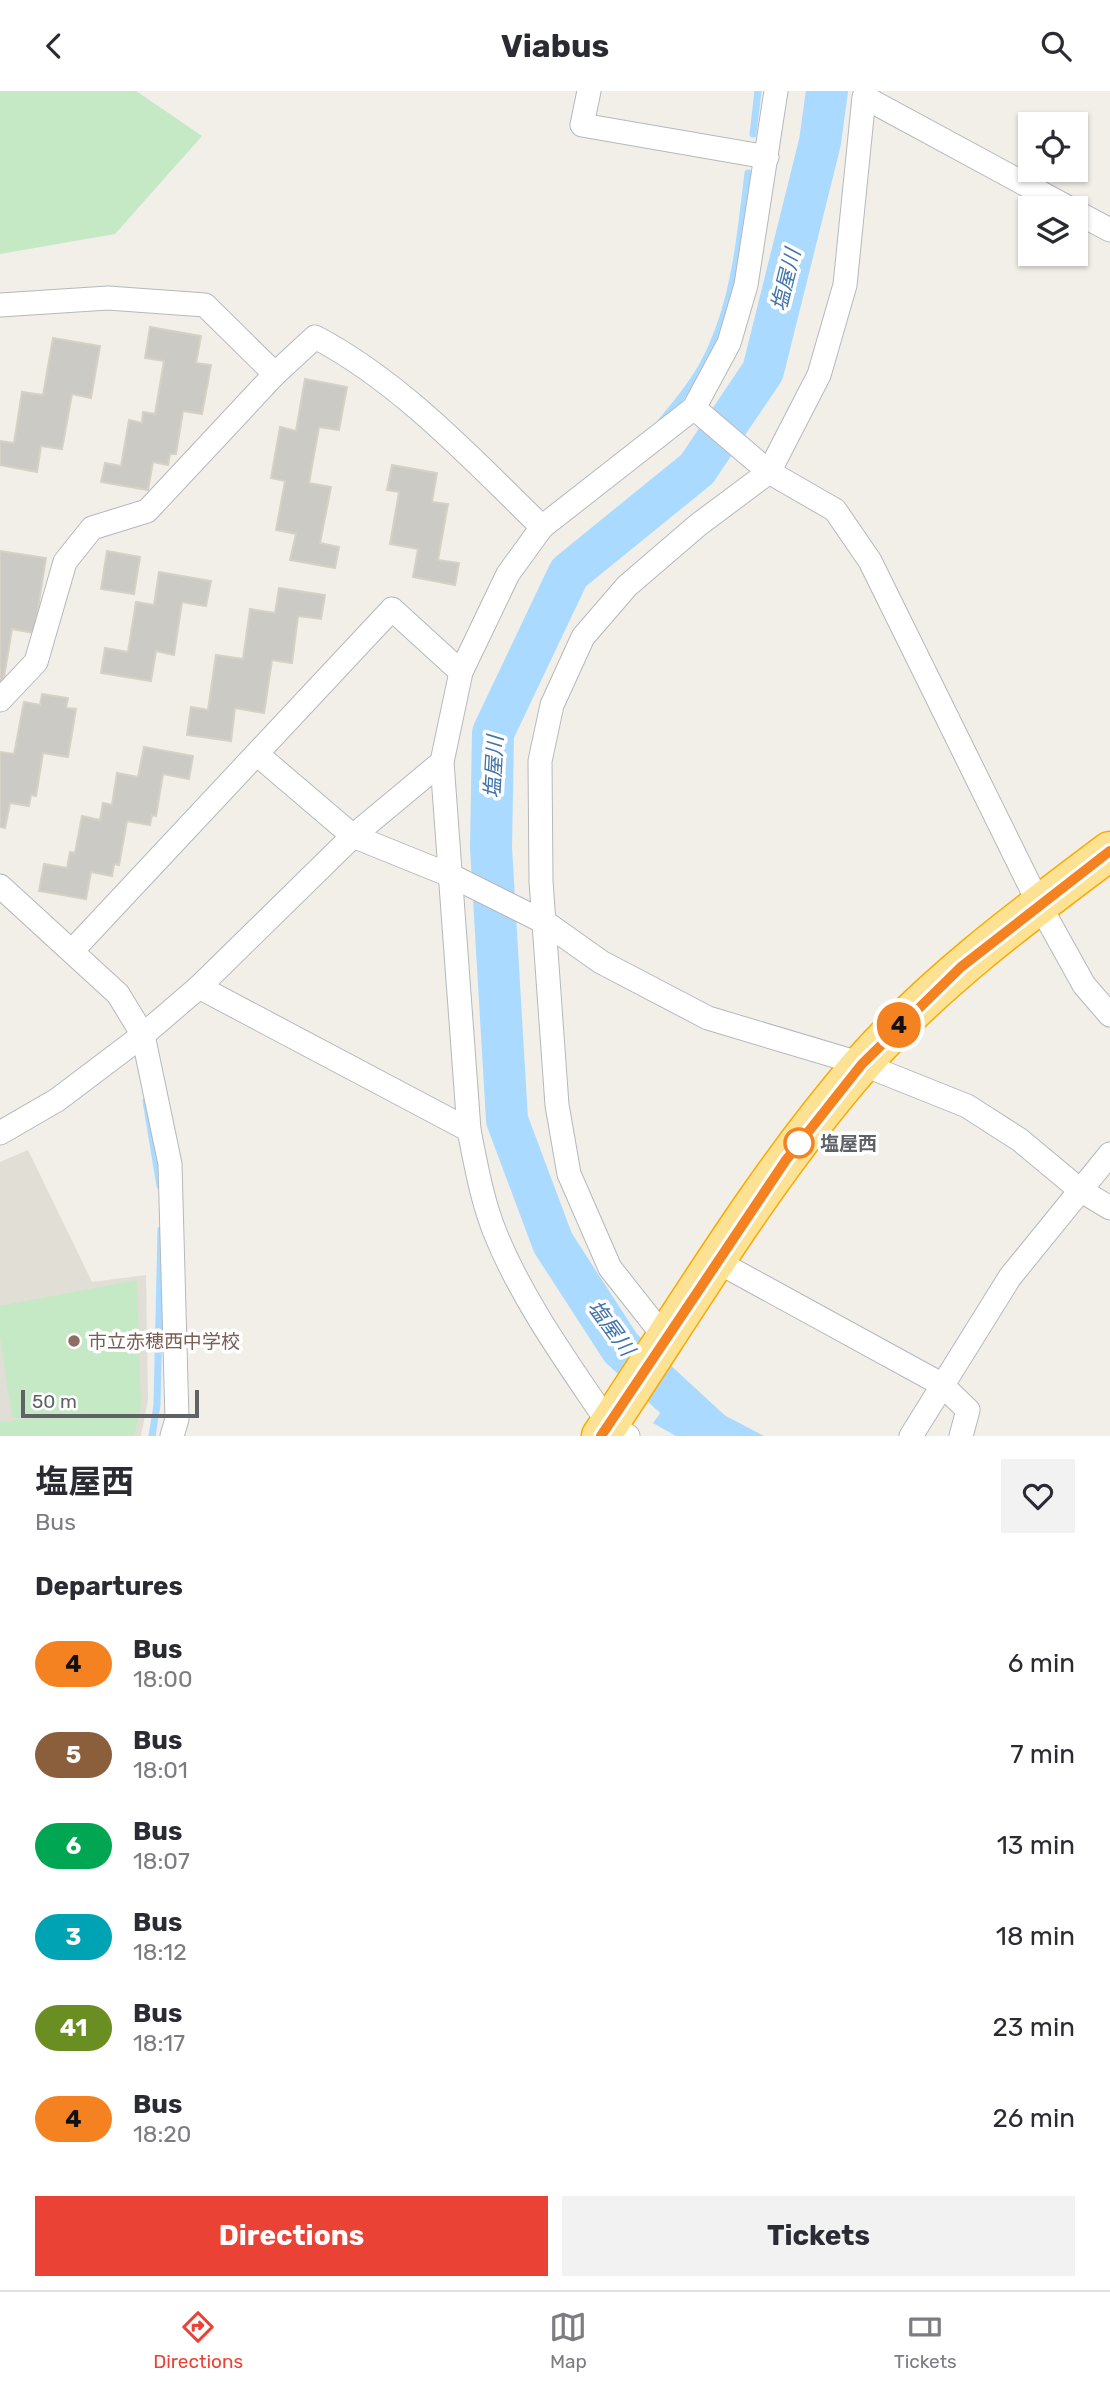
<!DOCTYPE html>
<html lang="en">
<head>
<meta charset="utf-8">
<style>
  body { margin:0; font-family:Rubik,"Noto Sans JP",sans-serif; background:#f2f2f3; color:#2b2b33; height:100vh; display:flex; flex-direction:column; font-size:26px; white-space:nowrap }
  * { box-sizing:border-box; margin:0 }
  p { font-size:23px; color:#7c7c81 }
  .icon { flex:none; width:38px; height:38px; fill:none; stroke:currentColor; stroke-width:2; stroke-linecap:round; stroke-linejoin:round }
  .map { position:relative; height:1345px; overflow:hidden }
  .sheet { display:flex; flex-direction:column; background:#fff; flex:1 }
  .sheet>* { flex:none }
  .badge { padding:0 14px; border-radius:23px; font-size:24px; line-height:46px }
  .controls { position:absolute; left:1018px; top:21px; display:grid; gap:14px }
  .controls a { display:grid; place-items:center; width:70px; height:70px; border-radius:0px; background:#fff; box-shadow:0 2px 5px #0004; font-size:35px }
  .scale { position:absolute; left:21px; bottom:18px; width:178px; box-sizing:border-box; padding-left:7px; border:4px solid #5f6368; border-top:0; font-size:19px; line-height:24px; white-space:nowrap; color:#5f6368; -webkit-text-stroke:5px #fff; paint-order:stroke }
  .map>.badge { position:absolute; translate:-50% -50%; box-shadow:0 0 0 4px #fff }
  h2 { padding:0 35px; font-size:26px; line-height:63px }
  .round { display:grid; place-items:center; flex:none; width:74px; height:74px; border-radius:0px; background:#f2f2f3 }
  .overview { display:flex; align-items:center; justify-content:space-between; height:119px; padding:0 35px }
  h1 { font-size:33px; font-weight:700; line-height:52px }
  .action { display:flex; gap:14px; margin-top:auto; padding:14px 35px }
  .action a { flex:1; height:80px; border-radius:0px; background:#ea4335; color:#fff; font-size:28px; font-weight:700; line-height:80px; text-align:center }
  .action a+a { background:#f2f2f3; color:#2b2b33 }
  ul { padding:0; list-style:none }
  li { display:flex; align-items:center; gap:21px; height:91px; padding:0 35px }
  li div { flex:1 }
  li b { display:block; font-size:26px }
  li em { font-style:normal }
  li .badge { min-width:77px; font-weight:700; text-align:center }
  header { display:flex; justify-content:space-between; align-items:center; height:91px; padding:0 35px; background:#fff; font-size:32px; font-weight:700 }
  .tabs { display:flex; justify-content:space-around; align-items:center; height:98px; border-top:2px solid #e1e1e2; background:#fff; font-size:19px; color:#7c7c81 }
  .tabs a { display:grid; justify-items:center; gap:4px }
  .tabs .selected { color:#ea4335 }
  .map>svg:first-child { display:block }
</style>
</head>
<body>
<header><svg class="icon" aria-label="back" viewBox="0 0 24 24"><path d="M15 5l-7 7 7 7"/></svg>Viabus<svg class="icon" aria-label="search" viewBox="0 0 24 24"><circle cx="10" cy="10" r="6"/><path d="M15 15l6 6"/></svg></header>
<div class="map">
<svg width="1110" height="1345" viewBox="0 0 1110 1345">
  <rect width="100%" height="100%" fill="#f1efe8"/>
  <!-- education -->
  <polygon fill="#e1ded6" points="28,1059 92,1191 146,1184 148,1309 141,1345 0,1345 0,1071"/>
  <!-- green -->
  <g fill="#c5e8c5">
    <polygon points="0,0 136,0 202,45 115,143 0,163"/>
    <polygon points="137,1189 141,1315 134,1345 0,1345 0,1331 93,1320 12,1327 0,1247 0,1215"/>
  </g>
  <!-- water -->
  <polygon fill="#aadaff" points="684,1290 724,1324 764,1345 676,1345 653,1332"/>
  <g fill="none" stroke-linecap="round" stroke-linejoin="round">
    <!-- stream -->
    <g stroke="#aadaff" stroke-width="7">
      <polyline points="753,43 758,0"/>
      <path d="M661 331C681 307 700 284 712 255 736 202 741 139 748 82"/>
      <polyline points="146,1010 160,1095"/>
      <polyline points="152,1345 157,1314 161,1139"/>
    </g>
    <!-- river -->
    <polyline stroke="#aadaff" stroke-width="42" points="716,1345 621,1257 553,1152 507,1029 491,757 493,642 569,482 697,378 763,280 820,51 827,0"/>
  </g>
  <!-- building -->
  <g fill="#cccac5" stroke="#d6d1c6" stroke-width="2">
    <polygon points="150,236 201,245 196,272 211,274 202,323 183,320 176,363 170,363 168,374 153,371 148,399 101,391 105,372 121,375 129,329 142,332 143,321 155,323 164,270 145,267"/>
    <polygon points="53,247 100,255 91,307 72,303 62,358 41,355 37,381 0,374 0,350 14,352 22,301 43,304"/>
    <polygon points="305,288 347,296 339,339 319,336 309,392 331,396 320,452 339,456 335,477 290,469 296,443 276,439 285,390 271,387 280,336 296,340"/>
    <polygon points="392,374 437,382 432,411 448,413 438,469 459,472 455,494 413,486 418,458 390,453 399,401 387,399"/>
    <polygon points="0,460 46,467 34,542 12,538 3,592 0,592"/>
    <polygon points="107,460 140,466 134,503 101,498"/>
    <polygon points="159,481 211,490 206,515 182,511 174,564 156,560 151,590 101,582 105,557 128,561 136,511 154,514"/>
    <polygon points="279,497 325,504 321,528 298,525 292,572 272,569 264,622 235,617 231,650 187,644 191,616 208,619 216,564 243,568 250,518 275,522"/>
    <polygon points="42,603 68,607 66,617 76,618 68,666 43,662 36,705 31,704 29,715 10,712 5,737 0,736 0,661 14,663 24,611 40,614"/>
    <polygon points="144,656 193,665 189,688 163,683 156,725 152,724 150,734 127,730 119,774 114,773 112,785 91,781 86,808 39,800 44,773 67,777 70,761 75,762 82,725 100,729 103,712 112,714 117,682 138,686"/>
  </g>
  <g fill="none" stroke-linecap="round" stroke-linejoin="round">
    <!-- street casing -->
    <g stroke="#b5b8bc" stroke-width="25">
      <g id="street">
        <polyline points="589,0 582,34 767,66"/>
        <polyline points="1076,121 1110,139"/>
        <polyline points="0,214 108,207 205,214 275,283"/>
        <polyline points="694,317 769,381 835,419 870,470 1039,813 1084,894 1110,924"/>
        <path d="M0 609 36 571 65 471 92 437 147 420 275 283 315 246C400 290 474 370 542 436"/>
        <polyline points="258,664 353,745 452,785 546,832 601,871 708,927 862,973 967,1015 1020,1049 1080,1099 1110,1117"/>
        <polyline points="0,795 118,903 143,944 170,1073 177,1328 172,1345"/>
        <polyline points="72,860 392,518 461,581"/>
        <polyline points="199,896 469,1039"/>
        <polyline points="0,1042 57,1009 143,944 199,896 353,745 442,671"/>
        <polyline points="718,1171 941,1293 968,1319 961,1345"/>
        <polyline points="666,1248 610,1177 569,1083 557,1014 541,790 540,670 552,614 583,546 627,495 698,434 769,381 819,284 845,194 864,6 1069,117"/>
        <path d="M628 1345 609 1333C568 1272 524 1212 496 1144 482 1110 476 1074 469 1039L442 671 461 581 508 483 542 436 694 317 729 252 746 194 776 0"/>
        <polyline points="911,1345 1010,1186 1110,1063"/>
      </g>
    </g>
    <!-- highway casing -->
    <g stroke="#f9ab00" stroke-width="41">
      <path id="highway" d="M601 1345C684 1221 762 1088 860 975 933 892 1022 826 1110 760"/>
    </g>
    <!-- street -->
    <use href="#street" stroke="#fff" stroke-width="23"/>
    <!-- highway -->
    <use href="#highway" stroke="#fde293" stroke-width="38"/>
  </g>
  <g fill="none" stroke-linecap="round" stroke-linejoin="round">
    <!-- line casing -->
    <g stroke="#fff" stroke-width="16">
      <polyline id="line" points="601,1345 786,1069 862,973 961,876 1110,760"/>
    </g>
    <!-- line -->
    <use href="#line" stroke="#f58220" stroke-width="10"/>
  </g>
  <!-- markers -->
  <circle fill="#fff" stroke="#f58220" stroke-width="3.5" cx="799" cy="1052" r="14"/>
  <circle fill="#8d6e63" stroke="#fff" stroke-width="2.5" cx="74" cy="1250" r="7"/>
  <g text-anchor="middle" stroke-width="7" stroke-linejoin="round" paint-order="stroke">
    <!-- stop labels -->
    <g font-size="19" font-weight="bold" fill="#5f6368" stroke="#fff" text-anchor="start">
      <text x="820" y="1059">塩屋西</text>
    </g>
    <!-- education labels -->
    <g font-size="19" fill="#785e54" stroke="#fff" text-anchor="start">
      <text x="88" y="1257">市立赤穂西中学校</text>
    </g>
    <!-- water labels -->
    <g font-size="21" font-style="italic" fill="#4174aa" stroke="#fff">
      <text transform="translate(786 189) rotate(-76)" y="7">塩屋川</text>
      <text transform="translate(494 676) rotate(-87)" y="7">塩屋川</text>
      <text transform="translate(611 1237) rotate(54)" y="7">塩屋川</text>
    </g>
  </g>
</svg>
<div class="controls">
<a><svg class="icon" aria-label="locate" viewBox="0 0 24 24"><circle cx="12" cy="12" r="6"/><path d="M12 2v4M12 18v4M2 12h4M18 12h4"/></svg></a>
<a><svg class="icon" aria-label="layers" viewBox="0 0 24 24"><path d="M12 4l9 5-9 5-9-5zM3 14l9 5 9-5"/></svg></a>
</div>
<div class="scale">50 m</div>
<b class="badge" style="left:899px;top:934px;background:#f58220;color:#111">4</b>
</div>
<section class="sheet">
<div class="overview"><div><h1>塩屋西</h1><p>Bus</p></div><a class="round"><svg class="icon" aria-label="heart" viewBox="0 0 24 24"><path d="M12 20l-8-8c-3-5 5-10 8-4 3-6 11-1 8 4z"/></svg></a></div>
<h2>Departures</h2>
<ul>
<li><span class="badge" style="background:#f58220;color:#111">4</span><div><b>Bus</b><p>18:00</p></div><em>6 min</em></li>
<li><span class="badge" style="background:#8b5e3c;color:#fff">5</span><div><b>Bus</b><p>18:01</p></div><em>7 min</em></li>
<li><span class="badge" style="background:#00a651;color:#fff">6</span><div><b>Bus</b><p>18:07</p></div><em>13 min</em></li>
<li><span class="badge" style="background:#00a3b4;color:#fff">3</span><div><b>Bus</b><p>18:12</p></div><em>18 min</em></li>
<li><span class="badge" style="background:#6b8e23;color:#fff">41</span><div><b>Bus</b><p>18:17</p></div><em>23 min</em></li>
<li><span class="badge" style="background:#f58220;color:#111">4</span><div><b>Bus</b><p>18:20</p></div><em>26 min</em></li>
</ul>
<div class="action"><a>Directions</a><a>Tickets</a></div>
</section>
<nav class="tabs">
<a class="selected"><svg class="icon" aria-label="directions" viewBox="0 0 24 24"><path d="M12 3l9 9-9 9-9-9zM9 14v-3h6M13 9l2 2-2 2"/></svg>Directions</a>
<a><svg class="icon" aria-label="map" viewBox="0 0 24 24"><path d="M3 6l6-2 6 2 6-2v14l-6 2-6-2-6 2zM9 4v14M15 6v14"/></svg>Map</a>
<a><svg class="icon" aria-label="tickets" viewBox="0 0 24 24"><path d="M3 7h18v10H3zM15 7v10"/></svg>Tickets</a>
</nav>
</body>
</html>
